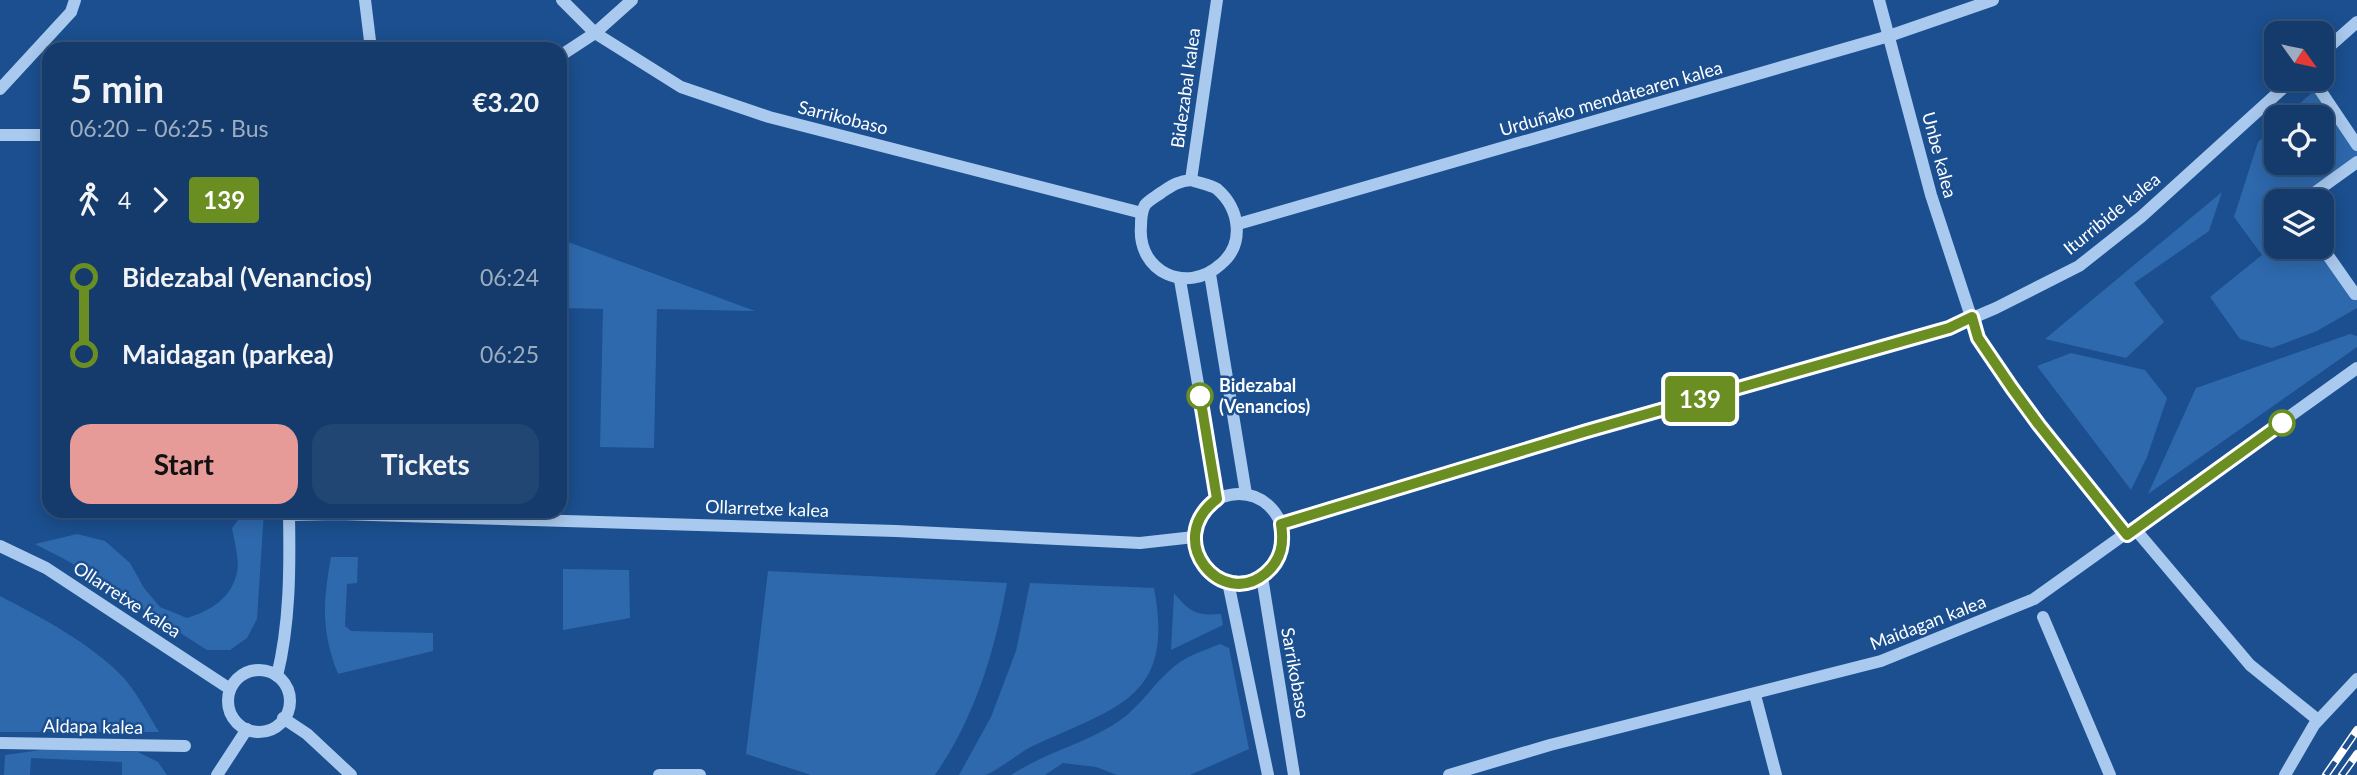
<!DOCTYPE html>
<html lang="en">
<head>
<meta charset="utf-8">
<style>
  body { margin:0; font-family:Lato,sans-serif; background:#214673; color:#f1f3f6; height:100vh; display:flex; flex-direction:column; font-size:26px; white-space:nowrap }
  * { box-sizing:border-box; margin:0 }
  p { font-size:23px; color:#9dadc1 }
  .icon { flex:none; width:38px; height:38px; fill:none; stroke:currentColor; stroke-width:2; stroke-linecap:round; stroke-linejoin:round }
  .map { position:relative; flex:1; overflow:hidden }
  .sheet { position:absolute; left:42px; top:42px; width:525px; height:476px; display:flex; flex-direction:column; background:#143b6b; border-radius:21px; box-shadow:0 4px 18px #0003,0 0 0 2px #33557e }
  .sheet>* { flex:none }
  .badge { padding:0 14px; border-radius:5px; font-size:24px; line-height:46px }
  .needle { width:46px; rotate:123deg }
  .fabs { position:absolute; left:2264px; top:21px; display:grid; gap:14px }
  .fabs a { display:grid; place-items:center; width:70px; height:70px; border-radius:14px; background:#143b6b; box-shadow:0 4px 18px #0003,0 0 0 2px #33557e; font-size:35px }
  .map>.badge { position:absolute; translate:-50% -50%; box-shadow:0 0 0 4px #fff }
  .legs { display:flex; align-items:center; gap:10px; height:77px; padding:0 28px; font-size:23px }
  .legs p { margin-inline-start:auto }
  .head { display:flex; align-items:center; justify-content:space-between; height:119px; padding:0 28px }
  h1 { font-size:38px; font-weight:700; line-height:52px }
  .action { display:flex; gap:14px; margin-top:auto; padding:14px 28px }
  .action a { flex:1; height:80px; border-radius:21px; background:#e69b98; color:#111; font-size:28px; font-weight:700; line-height:80px; text-align:center }
  .action a+a { background:#214673; color:#f1f3f6 }
  ul { padding:0 28px; list-style:none }
  li { display:flex; align-items:center; gap:24px; height:77px; font-size:26px }
  li i { display:grid; place-items:center; width:10px; height:100%; margin:0 9px; background:currentColor }
  li i::after { content:''; width:18px; height:18px; margin:-9px; border:5px solid; border-radius:50%; background:#143b6b }
  li p { margin-inline-start:auto }
  li:first-child i { background:linear-gradient(#0000 50%,currentColor 0) }
  li:last-child i { background:linear-gradient(currentColor 50%,#0000 0) }
  .map>svg:first-child { display:block }
</style>
</head>
<body>
<div class="map">
<svg width="2357" height="775" viewBox="0 0 2357 775">
  <rect width="100%" height="100%" fill="#1b4f8f"/>
  <!-- green -->
  <g fill="#2e69ad">
    <polygon points="2318,87 2357,145 2357,162 2303,201 2277,201 2277,247 2322,247 2357,293 2357,308 2317,331 2272,348 2240,339 2210,297 2262,255 2234,217 2258,142 2277,125 2277,163 2322,163 2322,117 2285,117"/>
    <polygon points="2222,192 2209,231 2134,283 2164,322 2126,358 2045,339"/>
    <polygon points="560,239 755,311 657,309 654,448 600,447 603,309 560,308"/>
    <polygon points="2350,334 2357,336 2357,347 2148,494 2196,388"/>
    <polygon points="2071,353 2145,370 2167,398 2147,457 2131,490 2037,366"/>
    <path d="M245 511H264L257 619 247 638 230 650H207L68 561 35 544 77 534 105 541 130 563 144 588 160 607 187 618C210 611 232 598 237 572 240 560 234 541 232 528Z"/>
    <path d="M331 557H358L357 583 347 584 345 626 351 631 433 633V651L338 674C321 630 323 602 331 557Z"/>
    <polygon points="563,569 629,570 630,618 563,630"/>
    <path d="M768 571 1007 583C995 651 975 717 935 775H811L746 754Z"/>
    <path d="M1030 583 1154 588C1175 698 1118 706 1035 745 1022 750 995 773 985 775 977 775 967 775 959 775L991 717 1016 651Z"/>
    <path d="M1174 593C1190 612 1196 616 1221 614L1223 625 1171 650Z"/>
    <path d="M0 596C42 618 89 642 123 677 137 693 148 714 159 732H0Z"/>
    <path d="M1220 644 1229 648 1249 749 1190 775H1117L1096 767 1063 763 1045 775H1011C1045 753 1080 745 1113 725 1139 710 1153 683 1176 665 1189 655 1205 650 1220 644Z"/>
    <polygon points="55,748 138,752 158,762 167,775 122,775 122,762 31,758 30,775 4,775 5,755"/>
  </g>
  <g fill="none" stroke-linecap="round" stroke-linejoin="round">
    <!-- minor -->
    <g stroke="#a9c9ee" stroke-width="12">
      <polyline points="365,0 371,49"/>
      <polyline points="562,0 595,33 681,87 769,117 1142,213"/>
      <polyline points="1879,0 1931,195 1978,338 2039,425 2127,535"/>
      <polyline points="2322,53 2357,22"/>
      <polyline points="560,56 595,33 632,0"/>
      <polyline points="2318,87 2357,145"/>
      <polyline points="0,89 71,12 75,0"/>
      <polyline points="0,135 49,135"/>
      <path d="M1191 180C1199 183 1211 185 1217 189 1240 209 1245 244 1221 264 1187 295 1137 272 1141 226 1141 219 1141 212 1145 205 1149 200 1157 196 1162 192 1173 185 1179 181 1191 180Z"/>
      <polyline points="1191,180 1217,0"/>
      <polyline points="2303,201 2357,162"/>
      <polyline points="1238,224 1889,36 1993,0"/>
      <polyline points="2322,247 2355,294"/>
      <polyline points="1210,274 1246,494"/>
      <polyline points="1180,280 1218,499"/>
      <circle cx="1239" cy="538" r="44"/>
      <polyline points="1281,524 1613,424 1949,328 1996,308 2079,266 2141,217 2293,79"/>
      <polyline points="2135,529 2250,665 2318,720"/>
      <polyline points="0,546 46,568 230,689"/>
      <polyline points="1262,577 1294,775"/>
      <polyline points="1228,582 1268,775"/>
      <polyline points="2043,617 2110,775"/>
      <circle cx="259" cy="701" r="31"/>
      <path d="M277 676C290 624 290 568 289 515L338 514 896 531 1140 543 1194 537"/>
      <polyline points="1755,695 1776,775"/>
      <polyline points="283,718 307,734 351,775"/>
      <polyline points="0,743 185,746"/>
      <polyline points="217,775 247,729"/>
      <polyline points="659,775 700,775"/>
      <polyline points="1449,775 1550,745 1881,661 2034,599 2357,368"/>
      <polyline points="2285,775 2314,725 2357,679"/>
    </g>
    <!-- rail casing -->
    <g stroke="#fff" stroke-width="8">
      <g id="rail">
        <polyline points="2326,775 2357,730"/>
        <polyline points="2342,775 2357,754"/>
      </g>
    </g>
    <!-- rail -->
    <use href="#rail" stroke="#1b4f8f" stroke-width="5" stroke-dasharray="16" stroke-linecap="butt"/>
  </g>
  <g fill="none" stroke-linecap="round" stroke-linejoin="round">
    <!-- line-1 casing -->
    <g stroke="#fff" stroke-width="16">
      <path id="line-1" d="M1200 396 1217 499C1162 540 1222 611 1266 573 1282 559 1284 543 1281 524L1587 431 1949 328 1972 317 1978 338 2012 388 2039 425 2127 535 2282 423"/>
    </g>
    <!-- line-1 -->
    <use href="#line-1" stroke="#6b8e23" stroke-width="10"/>
  </g>
  <!-- markers -->
  <g fill="#fff" stroke="#6b8e23" stroke-width="3.5">
    <circle cx="1200" cy="396" r="12"/>
    <circle cx="2282" cy="423" r="12"/>
  </g>
  <g text-anchor="middle" stroke-width="5" stroke-linejoin="round" paint-order="stroke">
    <!-- street labels -->
    <g font-size="18" fill="#fff" stroke="#1b4f8f">
      <text transform="translate(1186 88) rotate(-82)" y="6">Bidezabal kalea</text>
      <text transform="translate(1611 99) rotate(-16)" y="6">Urduñako mendatearen kalea</text>
      <text transform="translate(843 118) rotate(14)" y="6">Sarrikobaso</text>
      <text transform="translate(1939 155) rotate(75)" y="6">Unbe kalea</text>
      <text transform="translate(2112 214) rotate(-39)" y="6">Iturribide kalea</text>
      <text transform="translate(767 509) rotate(2)" y="6">Ollarretxe kalea</text>
      <text transform="translate(127 600) rotate(33)" y="6">Ollarretxe kalea</text>
      <text transform="translate(1928 623) rotate(-21)" y="6">Maidagan kalea</text>
      <text transform="translate(1295 673) rotate(80)" y="6">Sarrikobaso</text>
      <text transform="translate(93 727) rotate(1)" y="6">Aldapa kalea</text>
    </g>
    <!-- stop labels -->
    <g font-size="18" font-weight="bold" fill="#fff" stroke="#1b4f8f" text-anchor="start">
      <text x="1219" y="392">Bidezabal<tspan x="1219" dy="21">(Venancios)</tspan></text>
    </g>
  </g>
</svg>
<div class="fabs">
<a><svg class="needle" viewBox="-14 -14 28 28"><path d="M0-13l5 13h-10z" fill="#e53935"/><path d="M0 13l5-13h-10z" fill="#9dadc1"/></svg></a>
<a><svg class="icon" aria-label="locate" viewBox="0 0 24 24"><circle cx="12" cy="12" r="6"/><path d="M12 2v4M12 18v4M2 12h4M18 12h4"/></svg></a>
<a><svg class="icon" aria-label="layers" viewBox="0 0 24 24"><path d="M12 4l9 5-9 5-9-5zM3 14l9 5 9-5"/></svg></a>
</div>
<b class="badge" style="left:1700px;top:399px;background:#6b8e23;color:#fff">139</b>
<section class="sheet">
<div class="head"><div><h1>5 min</h1><p>06:20 – 06:25 · Bus</p></div><b>€3.20</b></div>
<div class="legs"><svg class="icon" aria-label="walk" viewBox="0 0 24 24"><circle cx="13" cy="4" r="2"/><path d="M13 8l-2 6 4 7M11 14l-3 7M7 12l3-4h3l4 4"/></svg>4<svg class="icon" aria-label="forward" viewBox="0 0 24 24"><path d="M9 5l7 7-7 7"/></svg><b class="badge" style="background:#6b8e23;color:#fff">139</b></div>
<ul>
<li><i style="color:#6b8e23"></i><b>Bidezabal (Venancios)</b><p>06:24</p></li>
<li><i style="color:#6b8e23"></i><b>Maidagan (parkea)</b><p>06:25</p></li>
</ul>
<div class="action"><a>Start</a><a>Tickets</a></div>
</section>
</div>
</body>
</html>
